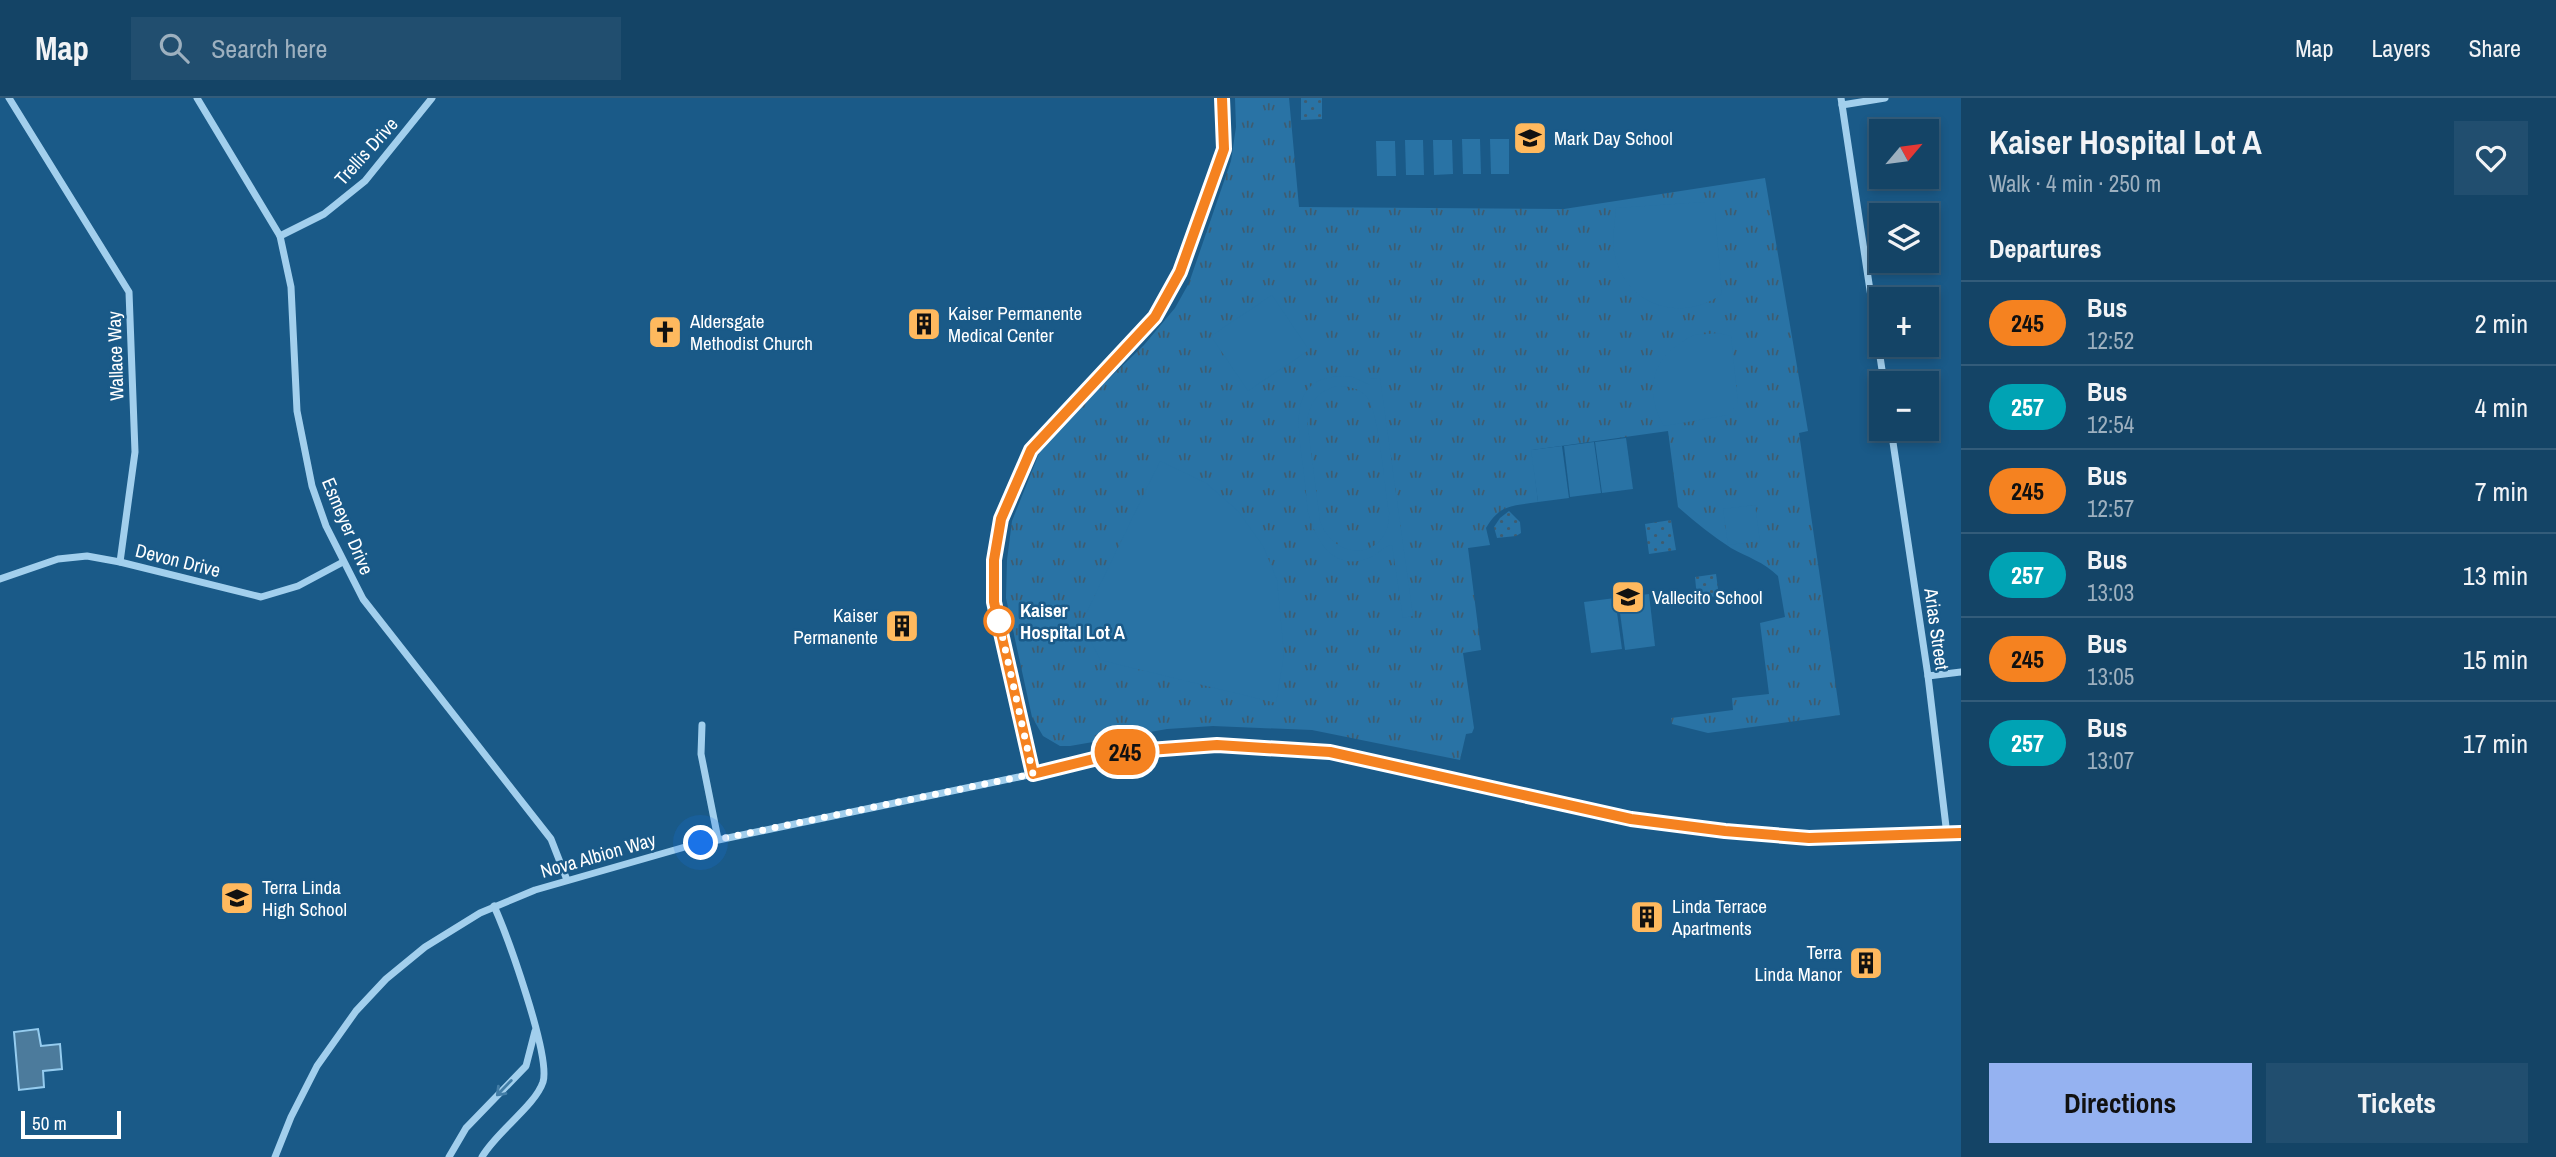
<!DOCTYPE html>
<html lang="en">
<head>
<meta charset="utf-8">
<style>
  body { margin:0; font-family:"Archivo Narrow",sans-serif; background:#214e6f; color:#f1f3f6; height:100vh; display:flex; flex-direction:column; font-size:26px; white-space:nowrap }
  * { box-sizing:border-box; margin:0 }
  p { font-size:23px; color:#9db0bf }
  .icon { flex:none; width:38px; height:38px; fill:none; stroke:currentColor; stroke-width:2; stroke-linecap:round; stroke-linejoin:round }
  .map { position:relative; flex:1; overflow:hidden }
  .details { display:flex; flex-direction:column; background:#144466; width:595px }
  .details>* { flex:none }
  .badge { padding:0 14px; border-radius:23px; font-size:24px; line-height:46px }
  .needle { width:46px; rotate:61deg }
  .buttons { position:absolute; left:1869px; top:21px; display:grid; gap:14px }
  .buttons a { display:grid; place-items:center; width:70px; height:70px; border-radius:0px; background:#144466; box-shadow:0 4px 10px #0003,0 0 0 2px #335c7a; font-size:35px }
  .scale { position:absolute; left:21px; bottom:18px; width:100px; box-sizing:border-box; padding-left:7px; border:4px solid #fff; border-top:0; font-size:19px; line-height:24px; white-space:nowrap; color:#fff; -webkit-text-stroke:5px #1a5a88; paint-order:stroke }
  .you { position:absolute; width:35px; height:35px; margin:-18px; border:5px solid #fff; border-radius:50%; background:#1a73e8; box-shadow:0 0 0 10px #1a73e833 }
  .map>.badge { position:absolute; translate:-50% -50%; box-shadow:0 0 0 4px #fff }
  h2 { padding:0 28px; font-size:26px; line-height:63px }
  .round { display:grid; place-items:center; flex:none; width:74px; height:74px; border-radius:0px; background:#214e6f }
  .summary { display:flex; align-items:center; justify-content:space-between; height:119px; padding:0 28px }
  h1 { font-size:33px; font-weight:800; line-height:52px }
  .action { display:flex; gap:14px; margin-top:auto; padding:14px 28px }
  .action a { flex:1; height:80px; border-radius:0px; background:#95b2f1; color:#111; font-size:28px; font-weight:800; line-height:80px; text-align:center }
  .action a+a { background:#214e6f; color:#f1f3f6 }
  ul { padding:0; list-style:none }
  li { display:flex; align-items:center; gap:21px; height:84px; padding:0 28px; border-top:2px solid #335c7a }
  li div { flex:1 }
  li b { display:block; font-size:26px }
  li em { font-style:normal }
  li .badge { min-width:77px; font-weight:700; text-align:center }
  header { display:flex; align-items:center; gap:42px; box-sizing:border-box; height:98px; padding:0 35px; background:#144466; border-bottom:2px solid #335c7a }
  header strong { font-size:33px }
  nav { display:flex; gap:38px; margin-inline-start:auto; font-size:24px }
  .search { width:490px; height:63px; background:#214e6f; display:flex; align-items:center; gap:18px; box-sizing:border-box; padding:0 24px; border-radius:0px; color:#9db0bf; font-size:26px }
  main { display:flex; flex:1; min-height:0 }
  .map>svg:first-child { display:block }
</style>
</head>
<body>
<header>
<strong>Map</strong>
<div class="search"><svg class="icon" aria-label="search" viewBox="0 0 24 24"><circle cx="10" cy="10" r="6"/><path d="M15 15l6 6"/></svg>Search here</div>
<nav><a>Map</a><a>Layers</a><a>Share</a></nav>
</header>
<main>
<div class="map">
<svg width="1961" height="1059" viewBox="0 0 1961 1059">
  <defs>
    <pattern id="grass-tufts" width="24" height="20" patternUnits="userSpaceOnUse" patternTransform="scale(1.75)"><rect width="24" height="20" fill="#2973a5"/><path d="M3 7l-1-3M5 7V3M7 7l1-3M15 17l-1-3M17 17v-4M19 17l1-3" fill="none" stroke="#3e5c70"/></pattern>
    <pattern id="park-dots" width="8" height="8" patternUnits="userSpaceOnUse" patternTransform="scale(1.75)"><rect width="8" height="8" fill="#2973a5"/><path d="M2 2h.1M6 6h.1" fill="none" stroke="#3e5c70" stroke-width="1.8" stroke-linecap="round"/></pattern>
  </defs>
  <rect width="100%" height="100%" fill="#1a5a88"/>
  <!-- grass -->
  <path fill="url(#grass-tufts)" d="M1235 0H1289L1299 109 1564 111 1765 80 1808 333 1799 335 1840 617 1708 635 1672 626 1671 620 1733 612 1732 600 1769 596 1760 525 1785 519 1778 478C1764 464 1747 459 1731 450 1712 438 1695 424 1678 409L1668 333 1532 352 1538 404C1512 408 1500 406 1486 430L1490 447 1468 450 1481 552 1463 555 1474 630 1472 635 1466 636 1460 662 1312 632 1213 628 1167 631 1070 648H1060L1043 638 1032 619 1006 500 1007 462 1012 423 1040 353 1069 319 1144 247 1175 210 1189 185 1231 63 1236 29Z"/>
  <!-- park -->
  <g fill="url(#park-dots)">
    <polygon points="1301,0 1322,0 1322,21 1301,22"/>
    <polygon points="1509,413 1520,424 1521,435 1516,438 1497,440 1494,429 1500,420"/>
    <polygon points="1671,422 1676,452 1649,456 1645,426"/>
    <polygon points="1716,476 1719,498 1697,500 1695,479"/>
  </g>
  <!-- pitch -->
  <g fill="#2973a5" fill-rule="evenodd">
    <polygon points="1462,41 1480,41 1481,76 1463,76"/>
    <polygon points="1490,41 1509,41 1509,76 1491,76"/>
    <polygon points="1405,42 1423,42 1424,77 1406,77"/>
    <polygon points="1433,42 1452,42 1453,76 1434,77"/>
    <polygon points="1376,43 1395,43 1396,78 1377,78"/>
    <path d="M1704 104 1715 115 1722 196C1681 226 1623 207 1614 153 1612 139 1615 124 1616 110Z"/>
    <polygon points="1272,197 1309,252 1248,293 1211,238"/>
    <path d="M1718 235 1731 238 1738 305 1728 317 1664 328C1646 298 1649 264 1681 245 1685 242 1690 238 1695 237 1703 236 1711 236 1718 235Z"/>
    <path d="M1343 278 1353 279 1370 287V281L1380 280 1413 518 1403 520 1392 447C1383 448 1378 457 1369 460 1333 474 1316 443 1308 414 1306 394 1304 374 1301 354 1297 317 1293 279 1343 278ZM1337 288C1348 288 1359 290 1367 299 1379 313 1385 392 1389 414 1391 460 1336 467 1320 423L1307 322C1311 302 1318 294 1337 288Z"/>
    <polygon points="1626,340 1633,391 1602,395 1595,344"/>
    <polygon points="1594,344 1601,395 1570,399 1564,348"/>
    <polygon points="1562,348 1569,400 1538,404 1531,352"/>
    <polygon points="1160,363 1206,385 1238,413 1263,448 1277,482 1284,556 1276,605 1100,562 1082,524"/>
    <polygon points="1755,407 1760,443 1728,447 1723,411"/>
    <polygon points="1649,496 1655,548 1625,552 1618,500"/>
    <polygon points="1615,500 1622,551 1591,555 1584,504"/>
  </g>
  <!-- water -->
  <polygon fill="#4c7b9c" stroke="#95ccef" stroke-width="2" points="38,931 41,948 60,946 62,971 43,973 44,989 19,992 14,934"/>
  <g fill="none" stroke-linecap="round" stroke-linejoin="round">
    <!-- street -->
    <g stroke="#a2cfed" stroke-width="7">
      <polyline points="9,0 129,194 135,354 120,464"/>
      <polyline points="197,0 280,138 291,189 297,313 312,388 326,428 363,501 551,741 567,782"/>
      <polyline points="1841,0 1884,285"/>
      <polyline points="1842,7 1885,0"/>
      <polyline points="280,138 324,116 365,83 432,0"/>
      <polyline points="1891,331 1928,578 1947,737"/>
      <polyline points="0,481 58,461 87,458 120,464 261,499 298,488 343,464"/>
      <polyline points="1928,578 1961,574"/>
      <polyline points="702,627 701,656 718,741"/>
      <polyline points="1033,676 994,504 994,462 1001,421 1031,352 1155,219 1180,174 1224,51 1222,0"/>
      <polyline points="275,1059 291,1019 317,968 356,913 386,881 425,849 480,815 535,792 685,749 1033,676 1109,657 1217,647 1330,654 1631,721 1809,740 1961,735"/>
      <polyline points="449,1059 466,1030 526,968 535,933"/>
      <path d="M482 1059C496 1034 535 1008 543 984 551 958 507 837 494 808"/>
    </g>
  </g>
  <!-- one-way arrows -->
  <defs><path id="oneway-shaft" d="M-6 0H5M1.5-3L5.5 0L1.5 3" fill="none" stroke-width="1.6" stroke-linecap="round" stroke-linejoin="round" transform="scale(1.75)"/></defs>
  <use stroke="#437da6" href="#oneway-shaft" transform="translate(504 990) rotate(134)"/>
  <g fill="none" stroke-linecap="round" stroke-linejoin="round">
    <!-- line casing -->
    <g stroke="#fff" stroke-width="16">
      <polyline id="line" points="1222,0 1224,51 1180,174 1155,219 1031,352 1001,421 994,462 994,504 1033,676 1122,654 1217,647 1233,648 1330,654 1631,721 1725,733 1809,740 1961,735"/>
    </g>
    <!-- line -->
    <use href="#line" stroke="#f58220" stroke-width="10"/>
    <!-- walk -->
    <polyline stroke="#fff" stroke-width="7" stroke-dasharray="0 12.6" points="701,745 1033,676 999,523"/>
  </g>
  <!-- icons -->
  <defs>
    <g id="school-square" transform="scale(1.75)"><rect x="-9" y="-9" width="18" height="18" rx="4" fill="#ffb95e" stroke="#1a5a88"/><path d="M0-5L7-2L0 1L-7-2ZM-4 1L0 2.5L4 1V4Q0 6-4 4Z" fill="#111"/></g>
    <g id="building-square" transform="scale(1.75)"><rect x="-9" y="-9" width="18" height="18" rx="4" fill="#ffb95e" stroke="#1a5a88"/><path d="M-4-6H4V6H1V3H-1V6H-4ZM-2.5-4.3h1.7v1.8h-1.7ZM.8-4.3h1.7v1.8H.8ZM-2.5-1h1.7V.8h-1.7ZM.8-1h1.7V.8H.8Z" fill="#111"/></g>
    <g id="church-square" transform="scale(1.75)"><rect x="-9" y="-9" width="18" height="18" rx="4" fill="#ffb95e" stroke="#1a5a88"/><path d="M-1.2-6h2.4v3.5h3.3v2.4h-3.3V6h-2.4V-.1h-3.3v-2.4h3.3Z" fill="#111"/></g>
  </defs>
  <g fill-rule="evenodd">
    <use href="#school-square" x="1530" y="40"/>
    <use href="#building-square" x="924" y="226"/>
    <use href="#church-square" x="665" y="234"/>
    <use href="#school-square" x="1628" y="499"/>
    <use href="#building-square" x="902" y="528"/>
    <use href="#school-square" x="237" y="800"/>
    <use href="#building-square" x="1647" y="819"/>
    <use href="#building-square" x="1866" y="865"/>
  </g>
  <!-- markers -->
  <circle fill="#fff" stroke="#f58220" stroke-width="3.5" cx="999" cy="523" r="14"/>
  <g text-anchor="middle" stroke-width="5" stroke-linejoin="round" paint-order="stroke">
    <!-- poi labels -->
    <g font-size="19" fill="#fff" stroke="#1a5a88" text-anchor="start">
      <text x="1554" y="47">Mark Day School</text>
      <text x="948" y="222">Kaiser Permanente<tspan x="948" dy="22">Medical Center</tspan></text>
      <text x="690" y="230">Aldersgate<tspan x="690" dy="22">Methodist Church</tspan></text>
      <text x="1652" y="506">Vallecito School</text>
      <text x="878" y="524" text-anchor="end">Kaiser<tspan x="878" dy="22">Permanente</tspan></text>
      <text x="262" y="796">Terra Linda<tspan x="262" dy="22">High School</tspan></text>
      <text x="1672" y="815">Linda Terrace<tspan x="1672" dy="22">Apartments</tspan></text>
      <text x="1842" y="861" text-anchor="end">Terra<tspan x="1842" dy="22">Linda Manor</tspan></text>
    </g>
    <!-- street labels -->
    <g font-size="19" fill="#fff" stroke="#1a5a88">
      <text transform="translate(366 53) rotate(-48)" y="7">Trellis Drive</text>
      <text transform="translate(115 258) rotate(-92)" y="7">Wallace Way</text>
      <text transform="translate(348 428) rotate(67)" y="7">Esmeyer Drive</text>
      <text transform="translate(178 462) rotate(14)" y="7">Devon Drive</text>
      <text transform="translate(1937 531) rotate(82)" y="7">Arias Street</text>
      <text transform="translate(598 757) rotate(-16)" y="7">Nova Albion Way</text>
    </g>
    <!-- stop labels -->
    <g font-size="19" font-weight="bold" fill="#fff" stroke="#1a5a88" text-anchor="start">
      <text x="1020" y="519">Kaiser<tspan x="1020" dy="22">Hospital Lot A</tspan></text>
    </g>
  </g>
</svg>
<div class="buttons">
<a><svg class="needle" viewBox="-14 -14 28 28"><path d="M0-13l5 13h-10z" fill="#e53935"/><path d="M0 13l5-13h-10z" fill="#9db0bf"/></svg></a>
<a><svg class="icon" aria-label="layers" viewBox="0 0 24 24"><path d="M12 4l9 5-9 5-9-5zM3 14l9 5 9-5"/></svg></a>
<a>+</a>
<a>−</a>
</div>
<div class="scale">50 m</div>
<div class="you" style="left:701px;top:745px"></div>
<b class="badge" style="left:1125px;top:654px;background:#f58220;color:#111">245</b>
</div>
<section class="details">
<div class="summary"><div><h1>Kaiser Hospital Lot A</h1><p>Walk · 4 min · 250 m</p></div><a class="round"><svg class="icon" aria-label="heart" viewBox="0 0 24 24"><path d="M12 20l-8-8c-3-5 5-10 8-4 3-6 11-1 8 4z"/></svg></a></div>
<h2>Departures</h2>
<ul>
<li><span class="badge" style="background:#f58220;color:#111">245</span><div><b>Bus</b><p>12:52</p></div><em>2 min</em></li>
<li><span class="badge" style="background:#00a3b4;color:#fff">257</span><div><b>Bus</b><p>12:54</p></div><em>4 min</em></li>
<li><span class="badge" style="background:#f58220;color:#111">245</span><div><b>Bus</b><p>12:57</p></div><em>7 min</em></li>
<li><span class="badge" style="background:#00a3b4;color:#fff">257</span><div><b>Bus</b><p>13:03</p></div><em>13 min</em></li>
<li><span class="badge" style="background:#f58220;color:#111">245</span><div><b>Bus</b><p>13:05</p></div><em>15 min</em></li>
<li><span class="badge" style="background:#00a3b4;color:#fff">257</span><div><b>Bus</b><p>13:07</p></div><em>17 min</em></li>
</ul>
<div class="action"><a>Directions</a><a>Tickets</a></div>
</section>
</main>
</body>
</html>
